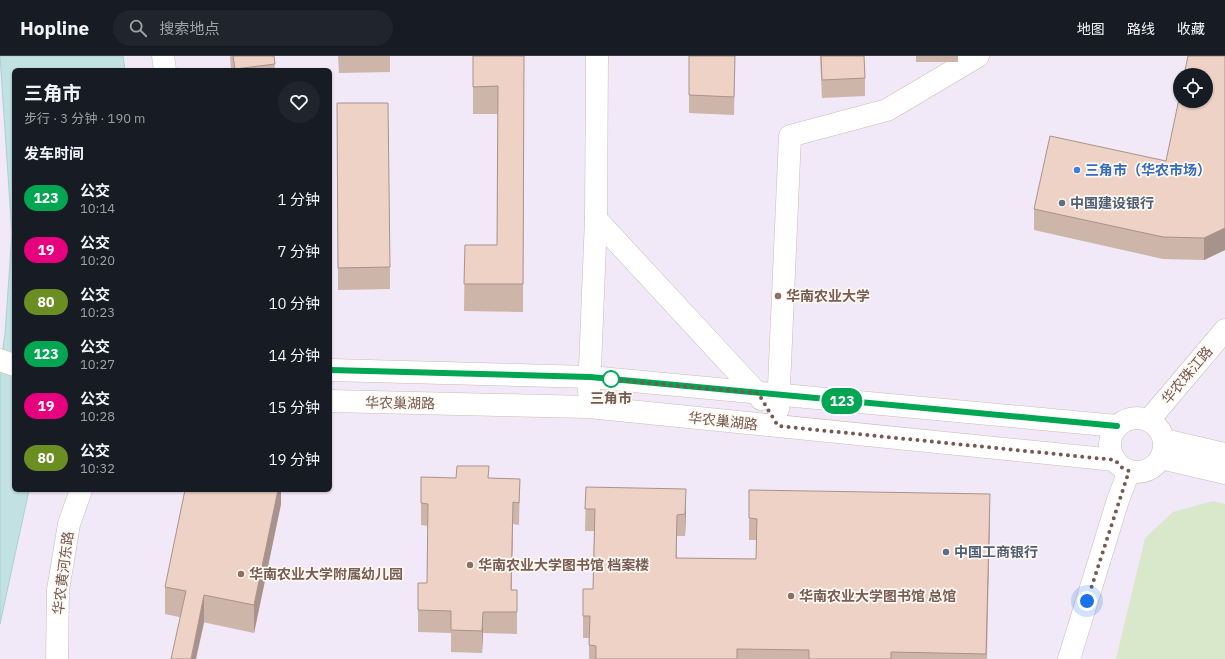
<!DOCTYPE html>
<html lang="zh">
<head>
<meta charset="utf-8">
<style>
  body { margin:0; font-family:"IBM Plex Sans","Noto Sans SC",sans-serif; background:#20242c; color:#f1f3f6; height:100vh; display:flex; flex-direction:column; font-size:15px; white-space:nowrap }
  * { box-sizing:border-box; margin:0 }
  p { font-size:13px; color:#9ea1a6 }
  .icon { flex:none; width:22px; height:22px; fill:none; stroke:currentColor; stroke-width:2; stroke-linecap:round; stroke-linejoin:round }
  .map { position:relative; flex:1; overflow:hidden }
  .sheet { position:absolute; left:12px; top:12px; width:320px; height:424px; display:flex; flex-direction:column; background:#171b24; border-radius:6px; box-shadow:0 1px 3px #0004 }
  .sheet>* { flex:none }
  .badge { padding:0 8px; border-radius:13px; font-size:14px; line-height:26px }
  .fabs { position:absolute; left:1173px; top:12px; display:grid; gap:8px }
  .fabs a { display:grid; place-items:center; width:40px; height:40px; border-radius:50%; background:#171b24; box-shadow:0 1px 3px #0004; font-size:20px }
  .you { position:absolute; width:20px; height:20px; margin:-10px; border:3px solid #fff; border-radius:50%; background:#1a73e8; box-shadow:0 0 0 6px #1a73e833 }
  .map>.badge { position:absolute; translate:-50% -50%; box-shadow:0 0 0 2px #fff }
  h2 { padding:0 12px; font-size:15px; line-height:36px }
  .round { display:grid; place-items:center; flex:none; width:42px; height:42px; border-radius:21px; background:#20242c }
  .overview { display:flex; align-items:center; justify-content:space-between; height:68px; padding:0 12px }
  h1 { font-size:19px; font-weight:700; line-height:30px }
  ul { padding:0; list-style:none }
  li { display:flex; align-items:center; gap:12px; height:52px; padding:0 12px }
  li div { flex:1 }
  li b { display:block; font-size:15px }
  li em { font-style:normal }
  li .badge { min-width:44px; font-weight:700; text-align:center }
  header { display:flex; align-items:center; gap:24px; box-sizing:border-box; height:56px; padding:0 20px; background:#171b24; border-bottom:1px solid #363941 }
  header strong { font-size:19px }
  nav { display:flex; gap:22px; margin-inline-start:auto; font-size:14px }
  .search { width:280px; height:36px; background:#20242c; display:flex; align-items:center; gap:10px; box-sizing:border-box; padding:0 14px; border-radius:22px; color:#9ea1a6; font-size:15px }
  .map>svg:first-child { display:block }
</style>
</head>
<body>
<header>
<strong>Hopline</strong>
<div class="search"><svg class="icon" aria-label="search" viewBox="0 0 24 24"><circle cx="10" cy="10" r="6"/><path d="M15 15l6 6"/></svg>搜索地点</div>
<nav><a>地图</a><a>路线</a><a>收藏</a></nav>
</header>
<div class="map">
<svg width="1225" height="603" viewBox="0 0 1225 603">
  <rect width="100%" height="100%" fill="#fbf4ec"/>
  <!-- education -->
  <path fill="#f1e8f8" fill-rule="evenodd" d="M0 0H1225V603H0ZM14 14H330V434H14ZM1180 19H1206V45H1180Z"/>
  <!-- green -->
  <polygon fill="#d9e8cb" points="1213,445 1225,448 1225,603 1116,603 1145,482 1173,456"/>
  <!-- water -->
  <polygon fill="#c2e1e3" stroke="#a9d1d4" points="0,0 123,0 125,14 14,14 14,434 29,434 0,568 0,313 5,278 12,178"/>
  <g fill="none" stroke-linecap="round" stroke-linejoin="round">
    <!-- minor casing -->
    <g stroke="#ccbcb2" stroke-width="23">
      <g id="minor">
        <polyline points="163,0 165,14"/>
        <polyline points="596,163 757,337 761,343"/>
        <polyline points="0,304 14,309"/>
        <polyline points="330,314 590,321 1117,370"/>
        <polyline points="589,336 596,163 597,0"/>
        <polyline points="330,345 589,351 1115,404"/>
        <polyline points="778,353 790,80 887,54 978,0"/>
        <circle cx="1137" cy="389" r="27"/>
        <polyline points="1149,364 1225,274"/>
        <polyline points="1164,384 1225,398"/>
        <polyline points="1161,402 1225,417"/>
        <polyline points="57,603 58,534 69,468 81,434"/>
        <polyline points="1069,603 1118,444 1129,415"/>
      </g>
    </g>
    <!-- minor -->
    <use href="#minor" stroke="#fff" stroke-width="22"/>
  </g>
  <!-- wall -->
  <g fill="#cdb5aa">
    <polygon points="230,0 274,0 275,14 231,14"/>
    <polygon points="338,0 390,0 390,16 339,17"/>
    <polygon points="473,0 524,0 523,256 464,255 465,189 497,189 498,58 473,58"/>
    <polygon points="689,0 735,0 734,59 689,57"/>
    <polygon points="820,0 864,0 865,22 865,40 822,42"/>
    <rect x="916" y="0" width="42" height="6"/>
    <polygon points="1225,0 1225,194 1204,204 1163,203 1034,174 1034,153 1166,105"/>
    <polygon points="337,69 390,211 390,233 338,234"/>
    <polygon points="489,422 520,423 519,469 513,468 511,534 517,556 517,578 483,577 482,597 451,596 451,577 418,576 418,554 427,527 428,470 421,469 421,447"/>
    <polygon points="586,431 686,455 685,480 677,480 677,502 756,503 757,484 749,484 749,462 990,460 987,603 589,603 589,582 583,582 583,560 593,533 594,475 585,475"/>
    <polygon points="281,434 281,448 254,577 165,558 165,531"/>
  </g>
  <!-- shaded-wall -->
  <g fill="#a7938b">
    <polygon points="1225,172 1225,194 1204,204 1204,182"/>
    <polygon points="686,433 686,455 685,480 685,458"/>
    <polygon points="278,434 281,434 281,448 254,577 254,549"/>
    <polygon points="990,438 990,460 986,603"/>
    <polygon points="513,446 513,468 511,556 511,534"/>
    <polygon points="204,539 204,567 196,603 191,603"/>
    <polygon points="483,556 483,577 482,597 482,575"/>
  </g>
  <!-- building -->
  <g fill="#eed2c6" stroke="#a7938b">
    <polygon points="233,0 274,0 275,8 235,13"/>
    <polygon points="473,0 524,0 523,228 464,228 465,189 497,189 498,30 473,31"/>
    <polygon points="689,0 735,0 734,41 689,39"/>
    <polygon points="821,0 864,0 865,22 822,24"/>
    <polygon points="1188,0 1225,0 1225,172 1204,182 1163,181 1034,153 1050,80 1166,105 1180,38 1180,45 1206,45 1206,19 1184,19"/>
    <polygon points="337,47 388,47 390,211 338,212"/>
    <polygon points="457,410 489,410 488,422 520,423 519,447 513,446 511,534 517,534 517,556 483,556 482,575 451,574 451,555 418,554 418,527 427,527 428,448 421,447 421,421 456,422"/>
    <polygon points="586,431 686,433 685,458 677,459 676,502 756,503 757,463 749,462 749,434 990,438 986,598 891,596 891,603 809,603 809,594 737,593 737,603 596,603 596,590 589,589 590,560 583,560 583,533 593,533 595,453 585,453"/>
    <polygon points="185,434 278,434 254,549 204,539 191,603 171,603 186,535 165,531"/>
  </g>
  <g fill="none" stroke-linecap="round" stroke-linejoin="round">
    <!-- line casing -->
    <g stroke="#fff" stroke-width="9">
      <polyline id="line" points="330,314 590,321 1117,370"/>
    </g>
    <!-- line -->
    <use href="#line" stroke="#00a651" stroke-width="6"/>
    <!-- walk -->
    <polyline stroke="#745a51" stroke-width="4" stroke-dasharray="0 7.2" points="611,323 605,323 758,337 778,370 1115,404 1121,411 1129,415 1087,545"/>
  </g>
  <!-- markers -->
  <circle fill="#3f7fe0" stroke="#fef8f2" stroke-width="1.5" cx="1077" cy="114" r="4"/>
  <g fill="#5c6f8a" stroke="#fef8f2" stroke-width="1.5">
    <circle cx="1062" cy="147" r="4"/>
    <circle cx="946" cy="496" r="4"/>
  </g>
  <g fill="#8d6e63" stroke="#fef8f2" stroke-width="1.5">
    <circle cx="778" cy="240" r="4"/>
    <circle cx="470" cy="509" r="4"/>
    <circle cx="241" cy="518" r="4"/>
    <circle cx="791" cy="540" r="4"/>
  </g>
  <circle fill="#fff" stroke="#00a651" stroke-width="2" cx="611" cy="323" r="8"/>
  <g text-anchor="middle" stroke-width="3.5" stroke-linejoin="round" paint-order="stroke">
    <!-- shop labels -->
    <g font-size="14" font-weight="bold" fill="#366cbe" stroke="#fef8f2" text-anchor="start">
      <text x="1085" y="119">三角市（华农市场）</text>
    </g>
    <!-- service labels -->
    <g font-size="14" font-weight="bold" fill="#4e5e75" stroke="#fef8f2" text-anchor="start">
      <text x="1070" y="152">中国建设银行</text>
      <text x="954" y="501">中国工商银行</text>
    </g>
    <!-- education labels -->
    <g font-size="14" font-weight="bold" fill="#785e54" stroke="#fef8f2" text-anchor="start">
      <text x="786" y="245">华南农业大学</text>
      <text x="478" y="514">华南农业大学图书馆 档案楼</text>
      <text x="249" y="523">华南农业大学附属幼儿园</text>
      <text x="799" y="545">华南农业大学图书馆 总馆</text>
    </g>
    <!-- street labels -->
    <g font-size="14" fill="#745a51" stroke="#fef8f2">
      <text transform="translate(1187 319) rotate(-50)" y="5">华农珠江路</text>
      <text transform="translate(400 347) rotate(1)" y="5">华农巢湖路</text>
      <text transform="translate(723 365) rotate(6)" y="5">华农巢湖路</text>
      <text transform="translate(63 517) rotate(-83)" y="5">华农黄河东路</text>
    </g>
    <!-- stop labels -->
    <g font-size="14" font-weight="bold" fill="#745a51" stroke="#fef8f2">
      <text x="611" y="347">三角市</text>
    </g>
  </g>
</svg>
<div class="fabs">
<a><svg class="icon" aria-label="locate" viewBox="0 0 24 24"><circle cx="12" cy="12" r="6"/><path d="M12 2v4M12 18v4M2 12h4M18 12h4"/></svg></a>
</div>
<div class="you" style="left:1087px;top:545px"></div>
<b class="badge" style="left:842px;top:345px;background:#00a651;color:#fff">123</b>
<section class="sheet">
<div class="overview"><div><h1>三角市</h1><p>步行 · 3 分钟 · 190 m</p></div><a class="round"><svg class="icon" aria-label="heart" viewBox="0 0 24 24"><path d="M12 20l-8-8c-3-5 5-10 8-4 3-6 11-1 8 4z"/></svg></a></div>
<h2>发车时间</h2>
<ul>
<li><span class="badge" style="background:#00a651;color:#fff">123</span><div><b>公交</b><p>10:14</p></div><em>1 分钟</em></li>
<li><span class="badge" style="background:#e6007e;color:#fff">19</span><div><b>公交</b><p>10:20</p></div><em>7 分钟</em></li>
<li><span class="badge" style="background:#6b8e23;color:#fff">80</span><div><b>公交</b><p>10:23</p></div><em>10 分钟</em></li>
<li><span class="badge" style="background:#00a651;color:#fff">123</span><div><b>公交</b><p>10:27</p></div><em>14 分钟</em></li>
<li><span class="badge" style="background:#e6007e;color:#fff">19</span><div><b>公交</b><p>10:28</p></div><em>15 分钟</em></li>
<li><span class="badge" style="background:#6b8e23;color:#fff">80</span><div><b>公交</b><p>10:32</p></div><em>19 分钟</em></li>
</ul>
</section>
</div>
</body>
</html>
